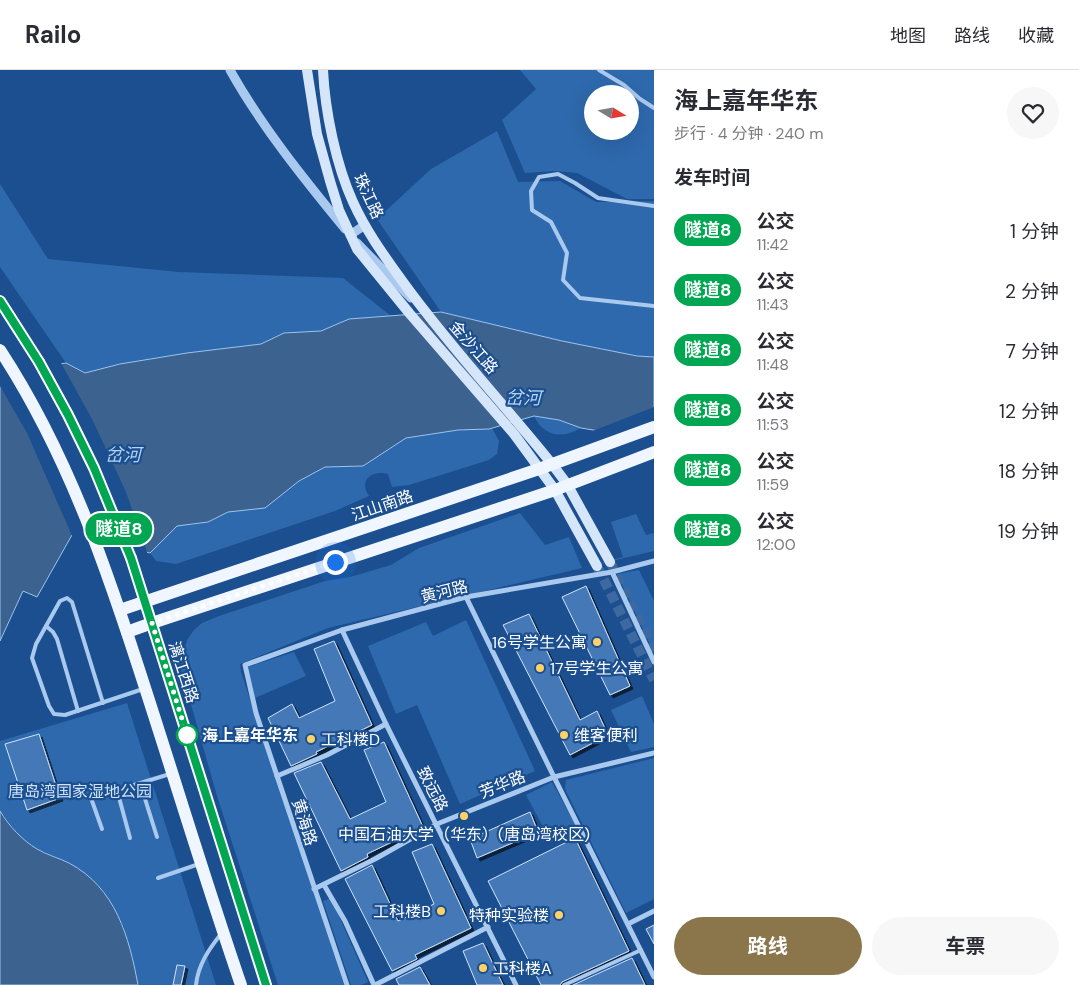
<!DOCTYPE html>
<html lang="zh">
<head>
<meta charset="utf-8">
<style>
  body { margin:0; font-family:"DM Sans","Noto Sans SC",sans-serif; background:#f7f7f7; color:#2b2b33; height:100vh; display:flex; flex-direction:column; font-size:19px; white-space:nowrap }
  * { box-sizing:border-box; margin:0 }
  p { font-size:16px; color:#7c7c81 }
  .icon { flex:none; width:28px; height:28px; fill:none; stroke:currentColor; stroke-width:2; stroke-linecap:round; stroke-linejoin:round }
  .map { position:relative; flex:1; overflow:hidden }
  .details { display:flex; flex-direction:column; background:#fff; width:425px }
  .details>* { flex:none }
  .badge { padding:0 10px; border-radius:16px; font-size:18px; line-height:32px }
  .needle { width:32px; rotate:101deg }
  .controls { position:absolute; left:584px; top:15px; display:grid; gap:10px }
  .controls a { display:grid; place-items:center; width:55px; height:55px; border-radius:50%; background:#fff; box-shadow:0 5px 20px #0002; font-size:25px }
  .you { position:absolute; width:25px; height:25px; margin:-12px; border:4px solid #fff; border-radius:50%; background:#1a73e8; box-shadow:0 0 0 8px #1a73e833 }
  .map>.badge { position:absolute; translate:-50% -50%; box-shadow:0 0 0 2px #fff }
  h2 { padding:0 20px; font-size:19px; line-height:45px }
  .round { display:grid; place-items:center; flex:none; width:52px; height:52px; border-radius:26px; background:#f7f7f7 }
  .headline { display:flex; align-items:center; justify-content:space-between; height:85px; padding:0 20px }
  h1 { font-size:24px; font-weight:700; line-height:38px }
  .primary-button { display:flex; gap:10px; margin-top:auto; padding:10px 20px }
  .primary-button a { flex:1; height:58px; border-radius:30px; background:#8a764a; color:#fff; font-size:20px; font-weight:700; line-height:58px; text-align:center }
  .primary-button a+a { background:#f7f7f7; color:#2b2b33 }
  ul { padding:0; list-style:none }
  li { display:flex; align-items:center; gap:15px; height:60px; padding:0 20px }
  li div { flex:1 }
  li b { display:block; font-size:19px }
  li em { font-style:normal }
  li .badge { min-width:55px; font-weight:700; text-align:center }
  header { display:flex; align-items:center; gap:30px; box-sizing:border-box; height:70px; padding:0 25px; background:#fff; border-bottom:1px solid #e1e1e2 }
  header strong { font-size:24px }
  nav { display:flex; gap:28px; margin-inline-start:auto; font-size:18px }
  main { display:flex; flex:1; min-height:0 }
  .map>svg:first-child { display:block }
</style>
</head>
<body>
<header>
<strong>Railo</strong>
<nav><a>地图</a><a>路线</a><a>收藏</a></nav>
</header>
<main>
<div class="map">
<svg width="654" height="915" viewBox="0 0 654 915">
  <defs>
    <filter id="shadow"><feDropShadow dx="3" dy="3" stdDeviation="0" flood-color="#0009"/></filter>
  </defs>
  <rect width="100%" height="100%" fill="#1b4f8f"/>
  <!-- green -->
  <g fill="#2e69ad" fill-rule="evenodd">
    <path d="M520 0H654V129H627L577 103 556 101 525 103 502 50 536 19ZM592 24H630V61H592Z"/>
    <polygon points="497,61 518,112 560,111 596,132 654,131 654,287 637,286 562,271 441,242 377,149 431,99"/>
    <polygon points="0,114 48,189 179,202 343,208 391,246 349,249 321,261 284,263 261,274 187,283 120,294 85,303 66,293 0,197"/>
    <path d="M534 346 559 350 581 358C562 369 544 367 534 346Z"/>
    <path d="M492 358 499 371 497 384 489 390 409 415 392 417 388 404C372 400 358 410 369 426L335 441 176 494 156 491 150 483 177 456 208 452 228 442 265 438 299 411 325 397 363 396 406 368 458 360Z"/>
    <polygon points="520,443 545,475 569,467 582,498 623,487 611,452 636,444 646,465 654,463 654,481 328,558 240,594 241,602 344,915 278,915 217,726 180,596 187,570 194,560 202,553 219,546 325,511 350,507 391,495 419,478"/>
    <polygon points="639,500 654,531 654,583 617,504"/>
    <polygon points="466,550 535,701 460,734 417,635 396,644 368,576 426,552 433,566"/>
    <polygon points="294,582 306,606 255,628 248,597"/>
    <polygon points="642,626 654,654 654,677 631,682 611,640"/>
    <polygon points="127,633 216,915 138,915 123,855 70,793 37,779 19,766 0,741 0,671"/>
    <polygon points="654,688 654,829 626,843 565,719 566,710"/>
    <polygon points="552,712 578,759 551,772 526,725"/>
    <polygon points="331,828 368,912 361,915 351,915 323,831"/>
  </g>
  <!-- water -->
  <g fill="#3c6290" stroke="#9cc4f0">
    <polygon points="441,242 562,271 637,286 654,287 654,370 581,358 559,350 534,346 489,359 458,360 406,368 363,396 325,397 299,411 265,438 228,442 208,452 177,456 150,483 72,465 37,527 23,521 0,571 0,303 66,293 85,303 120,294 187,283 261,274 284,263 321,261 349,249"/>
    <path d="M0 741C9 756 22 770 37 779 47 785 59 788 69 793 116 818 129 867 138 915H0Z"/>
  </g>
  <!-- pier -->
  <g fill="#1b4f8f">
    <polygon points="60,291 93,351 126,422 148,485 73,468 27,363 0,316 0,301"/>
    <polygon points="654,337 654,372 590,362"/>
  </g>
  <!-- building -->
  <g fill="#4478b7" stroke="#cfe3fa" filter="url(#shadow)">
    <polygon points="586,516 630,616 610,625 562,527"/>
    <polygon points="529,544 580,650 597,641 608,665 570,685 503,555"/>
    <polygon points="334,571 372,655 316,682 317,684 291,696 268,648 292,634 299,648 335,631 314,579"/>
    <polygon points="39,664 60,728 27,740 5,674"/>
    <polygon points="384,672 423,757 367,784 368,787 341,801 294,703 321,692 350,749 386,732 364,680"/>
    <polygon points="530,742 538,762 477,788 470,769"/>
    <polygon points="575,768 629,881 562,912 560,915 541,915 488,811"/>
    <polygon points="432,774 471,858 415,885 417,889 392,901 345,809 372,795 398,851 434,834 412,782"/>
    <polygon points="654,855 654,874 646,859"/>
    <polygon points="483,873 503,915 477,915 463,881"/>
    <polygon points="632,888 645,915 573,915"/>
    <polygon points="177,895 185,896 181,915 173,915"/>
    <polygon points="420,897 430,915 399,915 396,909"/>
  </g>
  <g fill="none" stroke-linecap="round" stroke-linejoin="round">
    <!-- secondary-tunnel -->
    <g stroke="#3d69a0" stroke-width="10" stroke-dasharray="10 5" stroke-linecap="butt">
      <polyline points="610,492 654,581"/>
      <polyline points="597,496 654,610"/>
    </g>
    <!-- service -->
    <g stroke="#a9c9ee" stroke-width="4">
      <polyline points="599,0 624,15 640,29 654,38"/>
      <polyline points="654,136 598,128 575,113 558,104 539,107 531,121 532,140 551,152 567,183 563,210 580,228 654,236"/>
      <polyline points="46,556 53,562 57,569 78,641"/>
      <polyline points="103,633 72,532 67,528 60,531 36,574 32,588 49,636 54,644 65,645 143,619"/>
      <polyline points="140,713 157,767"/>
      <polyline points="117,720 130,768"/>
      <polyline points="102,759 91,728 170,704"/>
      <polyline points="158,808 199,794"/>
      <path d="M196 915C198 895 209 879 221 864"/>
      <polyline points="564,915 641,880"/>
    </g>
    <!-- minor -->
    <g stroke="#a9c9ee" stroke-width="5">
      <polyline points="612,502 654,592"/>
      <polyline points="466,527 554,707 654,907"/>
      <polyline points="342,560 386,654 516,915"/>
      <polyline points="277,706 327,685 386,654"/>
      <polyline points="324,815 345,851 374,915"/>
      <polyline points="314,819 375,789 437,754 554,707 654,683"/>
      <polyline points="628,854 654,841"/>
      <polyline points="347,915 256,643 245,595 342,560 466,527 612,502 654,491"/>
      <polyline points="375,915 488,857"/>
    </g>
    <!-- tertiary -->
    <g stroke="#a9c9ee" stroke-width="9">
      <path d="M230 0C262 57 304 109 345 159"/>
      <polyline points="350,165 365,155"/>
      <polyline points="357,173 411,228"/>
    </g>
    <!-- secondary -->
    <g stroke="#d6e6fa" stroke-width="10">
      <polyline points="307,0 317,64 330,111 339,140 357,179 410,244 514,364 555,420 597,496"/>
      <path d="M323 0C325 41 336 95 353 132 366 161 385 187 403 212 449 276 503 333 552 394L567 414 610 492"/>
    </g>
    <!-- primary -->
    <g stroke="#f0f6ff" stroke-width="12">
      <polyline points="0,231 39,292"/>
      <path d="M0 280C70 387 109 505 148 627 179 723 208 819 241 915"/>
      <polyline points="131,488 266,915"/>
      <polyline points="120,540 539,399 654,357"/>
      <polyline points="127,562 152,553 555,420 654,382"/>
    </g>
    <!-- primary-bridge -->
    <polyline stroke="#f0f6ff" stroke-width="12" points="39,292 68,345 94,398 131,488"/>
  </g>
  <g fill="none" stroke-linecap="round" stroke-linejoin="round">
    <!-- line casing -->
    <g stroke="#fff" stroke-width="11">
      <polyline id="line" points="0,231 39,292 68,345 94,398 131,488 266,915"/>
    </g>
    <!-- line -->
    <use href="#line" stroke="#00a651" stroke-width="8"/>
    <!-- walk -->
    <polyline stroke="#fff" stroke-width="5" stroke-dasharray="0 9" points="187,665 152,553 335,492"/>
  </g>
  <!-- markers -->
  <g fill="#ffd166" stroke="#1b4f8f" stroke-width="2">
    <circle cx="597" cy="572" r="5"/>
    <circle cx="540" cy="598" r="5"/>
    <circle cx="564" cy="665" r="5"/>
    <circle cx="311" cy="669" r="5"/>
    <circle cx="464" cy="746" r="5"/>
    <circle cx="441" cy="841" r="5"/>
    <circle cx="559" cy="845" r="5"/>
    <circle cx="483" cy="898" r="5"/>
  </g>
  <circle fill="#fff" stroke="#00a651" stroke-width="2.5" cx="187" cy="665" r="10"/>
  <g text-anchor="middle" stroke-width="4.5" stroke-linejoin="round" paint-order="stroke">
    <!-- street labels -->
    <g font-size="16" fill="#fff" stroke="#1b4f8f">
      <text transform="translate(369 126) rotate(65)" y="6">珠江路</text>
      <text transform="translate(474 277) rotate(49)" y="6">金沙江路</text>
      <text transform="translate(382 435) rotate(-19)" y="6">江山南路</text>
      <text transform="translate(444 521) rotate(-14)" y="6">黄河路</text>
      <text transform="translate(184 602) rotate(72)" y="6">漓江西路</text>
      <text transform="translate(502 714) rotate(-22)" y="6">芳华路</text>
      <text transform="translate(433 719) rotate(63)" y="6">致远路</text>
      <text transform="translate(305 752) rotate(72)" y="6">黄海路</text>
    </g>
    <!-- poi labels -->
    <g font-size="16" fill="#fff" stroke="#1b4f8f" text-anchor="start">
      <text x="587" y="578" text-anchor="end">16号学生公寓</text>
      <text x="550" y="604">17号学生公寓</text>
      <text x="574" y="671">维客便利</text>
      <text x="321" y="675">工科楼D</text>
      <text x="464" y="770" text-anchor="middle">中国石油大学（华东）(唐岛湾校区)</text>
      <text x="431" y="847" text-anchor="end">工科楼B</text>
      <text x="549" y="851" text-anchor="end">特种实验楼</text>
      <text x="493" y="904">工科楼A</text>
    </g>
    <!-- stop labels -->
    <g font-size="16" font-weight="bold" fill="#fff" stroke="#1b4f8f" text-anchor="start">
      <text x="202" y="671">海上嘉年华东</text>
    </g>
    <!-- park labels -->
    <g font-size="16" fill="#cfe3fa" stroke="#1b4f8f">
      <text x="80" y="727">唐岛湾国家湿地公园</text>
    </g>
    <!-- water labels -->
    <g font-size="18" font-style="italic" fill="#b5d3f5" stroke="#1b4f8f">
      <text transform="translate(523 328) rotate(1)" y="6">岔河</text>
      <text x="123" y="391">岔河</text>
    </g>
  </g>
</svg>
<div class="controls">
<a><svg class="needle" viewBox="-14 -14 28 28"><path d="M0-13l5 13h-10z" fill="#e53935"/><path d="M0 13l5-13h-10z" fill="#7c7c81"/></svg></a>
</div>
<div class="you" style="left:335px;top:492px"></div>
<b class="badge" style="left:119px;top:459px;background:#00a651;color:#fff">隧道8</b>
</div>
<section class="details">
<div class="headline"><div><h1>海上嘉年华东</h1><p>步行 · 4 分钟 · 240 m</p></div><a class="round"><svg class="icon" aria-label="heart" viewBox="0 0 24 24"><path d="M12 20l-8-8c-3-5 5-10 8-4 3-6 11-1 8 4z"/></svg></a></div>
<h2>发车时间</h2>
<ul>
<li><span class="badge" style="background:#00a651;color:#fff">隧道8</span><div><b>公交</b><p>11:42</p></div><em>1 分钟</em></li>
<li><span class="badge" style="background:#00a651;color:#fff">隧道8</span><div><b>公交</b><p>11:43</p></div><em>2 分钟</em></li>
<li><span class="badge" style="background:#00a651;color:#fff">隧道8</span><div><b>公交</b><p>11:48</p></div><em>7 分钟</em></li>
<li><span class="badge" style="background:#00a651;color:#fff">隧道8</span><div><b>公交</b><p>11:53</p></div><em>12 分钟</em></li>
<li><span class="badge" style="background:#00a651;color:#fff">隧道8</span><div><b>公交</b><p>11:59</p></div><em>18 分钟</em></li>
<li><span class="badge" style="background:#00a651;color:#fff">隧道8</span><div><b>公交</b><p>12:00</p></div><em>19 分钟</em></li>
</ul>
<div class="primary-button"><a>路线</a><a>车票</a></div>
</section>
</main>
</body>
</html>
